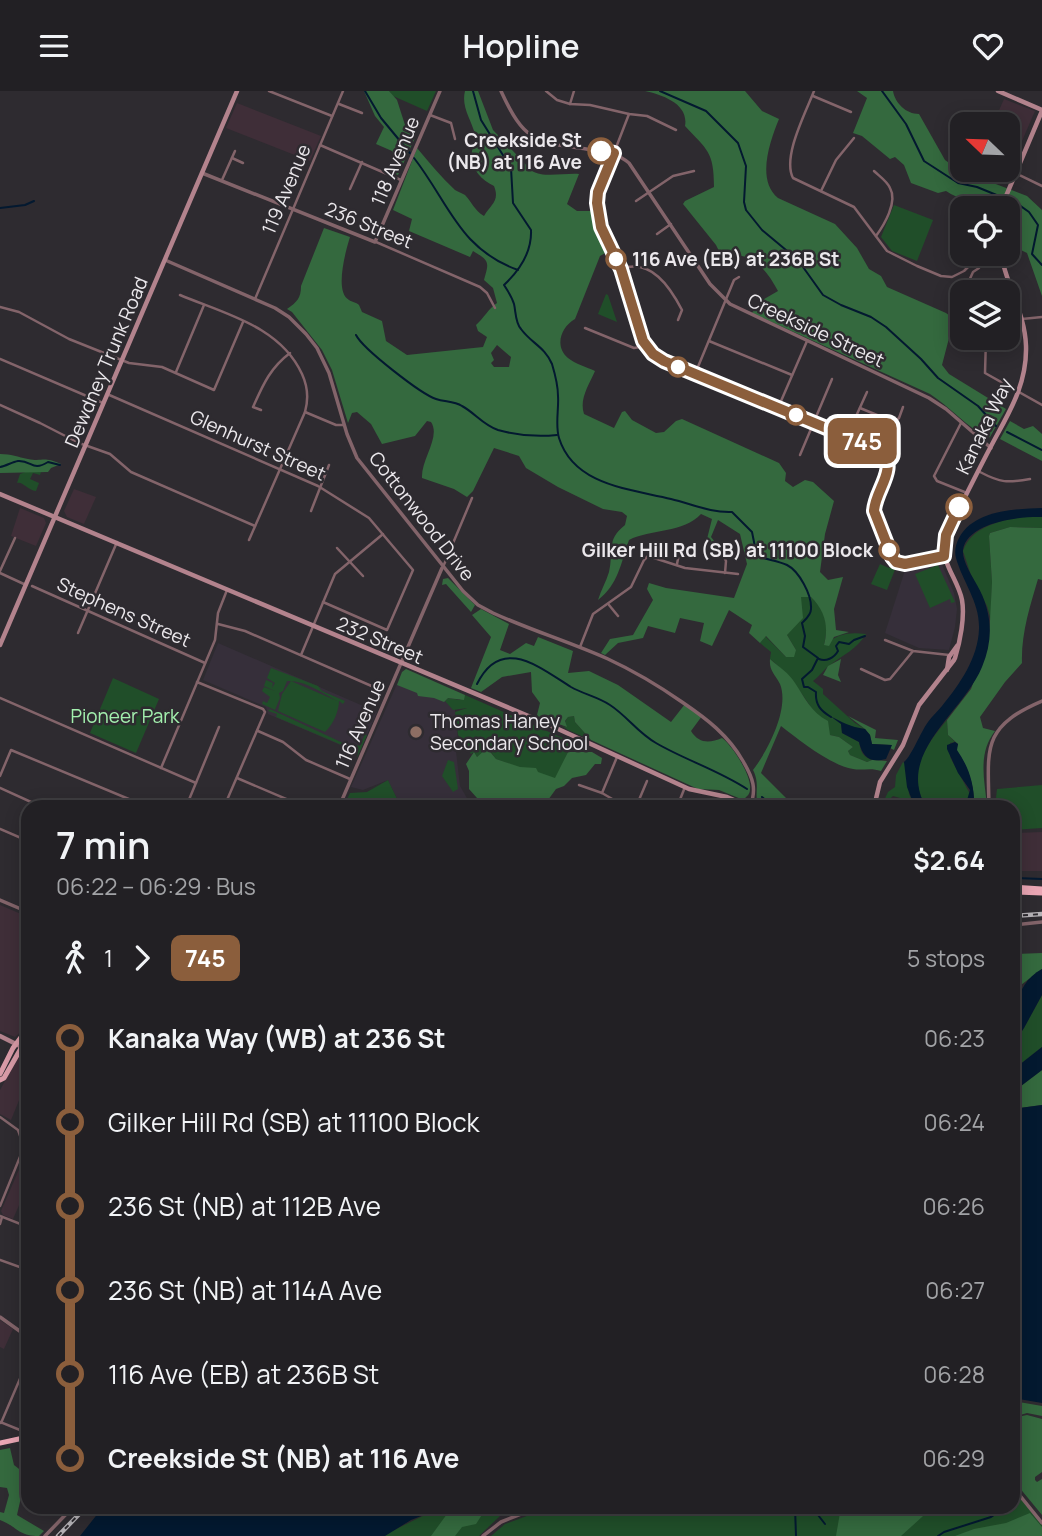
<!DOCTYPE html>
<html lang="en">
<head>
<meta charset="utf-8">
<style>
  body { margin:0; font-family:Manrope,sans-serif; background:#2e2d31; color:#f1f3f6; height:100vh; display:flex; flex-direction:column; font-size:26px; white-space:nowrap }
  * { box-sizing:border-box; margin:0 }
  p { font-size:23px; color:#a2a3a6 }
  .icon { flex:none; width:38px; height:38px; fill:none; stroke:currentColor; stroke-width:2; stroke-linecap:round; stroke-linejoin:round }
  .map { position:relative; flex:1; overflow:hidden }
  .panel { position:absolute; left:21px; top:709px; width:999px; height:714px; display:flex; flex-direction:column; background:#222024; border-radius:21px; box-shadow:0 4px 18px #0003,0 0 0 2px #3f3e41 }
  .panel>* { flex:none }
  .badge { padding:0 14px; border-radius:10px; font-size:24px; line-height:46px }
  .needle { width:46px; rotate:293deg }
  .buttons { position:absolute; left:950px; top:21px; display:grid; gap:14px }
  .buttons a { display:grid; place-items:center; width:70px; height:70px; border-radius:14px; background:#222024; box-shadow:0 4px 18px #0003,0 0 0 2px #3f3e41; font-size:35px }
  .map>.badge { position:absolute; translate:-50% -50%; box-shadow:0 0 0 4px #fff }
  .legs { display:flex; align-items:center; gap:10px; height:77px; padding:0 35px; font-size:23px }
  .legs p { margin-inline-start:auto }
  .headline { display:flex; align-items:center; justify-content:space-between; height:119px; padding:0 35px }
  h1 { font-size:38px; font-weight:600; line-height:52px }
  ul { padding:0 35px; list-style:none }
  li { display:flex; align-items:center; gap:24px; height:84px; font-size:26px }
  li i { display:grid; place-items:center; width:10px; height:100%; margin:0 9px; background:currentColor }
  li i::after { content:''; width:18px; height:18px; margin:-9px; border:5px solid; border-radius:50%; background:#222024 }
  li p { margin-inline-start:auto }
  li:first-child i { background:linear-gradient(#0000 50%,currentColor 0) }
  li:last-child i { background:linear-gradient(currentColor 50%,#0000 0) }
  header { display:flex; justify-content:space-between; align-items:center; height:91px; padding:0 35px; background:#222024; font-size:32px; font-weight:600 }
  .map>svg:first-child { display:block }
</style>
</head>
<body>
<header><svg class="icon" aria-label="menu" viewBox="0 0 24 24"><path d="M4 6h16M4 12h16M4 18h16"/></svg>Hopline<svg class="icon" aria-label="heart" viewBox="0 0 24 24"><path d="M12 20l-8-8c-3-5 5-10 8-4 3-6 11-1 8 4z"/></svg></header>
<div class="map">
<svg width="1042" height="1445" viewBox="0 0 1042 1445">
  <rect width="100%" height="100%" fill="#2e2b30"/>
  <!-- commercial -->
  <g fill="#3f2e38">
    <polygon points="1004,8 1035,20 1022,50 1008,44 1008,33 993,33"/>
    <polygon points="237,12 321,45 310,70 226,37"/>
    <polygon points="74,398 96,406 84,433 67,426 64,420"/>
    <polygon points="20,417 44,427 46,432 36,455 11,445"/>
    <polygon points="1042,741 1042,780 1013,780 1013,742"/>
    <polygon points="0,814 28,826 28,934 15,946 0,940"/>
    <polygon points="21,961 28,963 28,1004 22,1002 11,1029 0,1023 0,999"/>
    <polygon points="21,1074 28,1077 28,1107 23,1105 13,1128 3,1124 1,1120"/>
    <polygon points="0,1229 13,1238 4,1258 0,1256"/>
  </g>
  <!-- built -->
  <g fill="#362f3a">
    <polygon points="941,471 954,502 957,518 955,536 949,559 919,557 885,542 906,476"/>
    <polygon points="218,552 377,621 359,662 268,623 266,616 203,589"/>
    <polygon points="401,584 457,601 455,619 459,659 456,660 460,695 472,716 401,716 388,689 363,699 351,696"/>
  </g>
  <!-- green -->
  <g fill="#204e29">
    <polygon points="389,0 436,0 427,20 393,5"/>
    <polygon points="894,114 933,129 917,170 892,160 881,146"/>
    <polygon points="606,203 608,204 617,231 598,223"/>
    <path d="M31 379 41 381 40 384 33 382 30 388 39 392 36 400C27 399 23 390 17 392L20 383Z"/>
    <path d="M1022 425 1042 426V437L1010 436 990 442 989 445 992 491 991 529 987 515 971 484 963 460C972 435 999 431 1022 425Z"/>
    <polygon points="880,473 889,477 892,474 896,476 887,499 871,493"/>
    <polygon points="938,474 955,511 951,512 950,508 930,517 915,483"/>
    <path d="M800 506H811C826 520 829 534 824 554 838 543 848 541 866 543 857 558 843 564 830 574 824 578 820 585 813 590L823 598V603L855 632 865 638 848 636 833 626 841 633 842 642 859 651C861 661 862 665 872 669L867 671 850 664 848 660 853 656 839 646 830 644C810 617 797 589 770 568L771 561 760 552 765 545 786 566 796 559 787 544Z"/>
    <path d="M271 577 318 595 322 600 345 610 343 613 339 610C339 620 333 634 325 641L278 620 282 603 291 590 337 610C323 602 304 589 287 590L283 600 279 602 280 607 275 619 262 613 263 610 267 612 270 606 262 600 264 596 275 600 264 595 266 589 273 592 272 597 275 592 267 587Z"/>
    <polygon points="113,587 159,608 136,662 90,642"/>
    <polygon points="465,604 572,651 556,690 496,668 488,657 477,666 474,661 471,663 458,644 455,621 467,617 453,619 445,610 448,607 460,609"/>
    <polygon points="270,618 356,658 357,654 360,655 364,645 362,643 367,644 357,667 358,661 276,626 277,623 268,620"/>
    <polygon points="574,625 575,631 591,649 568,639 562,635 566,636 565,631 568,626"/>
    <path d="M947 629 948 644 955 651 950 652V666L970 703 965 716H926C906 681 924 657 947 629Z"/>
    <polygon points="448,669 454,671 458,698 453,701 442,685"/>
    <polygon points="903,671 906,674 909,703 914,714 900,716 900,707 893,705 881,716 888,701 895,696 896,684"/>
    <polygon points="388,689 401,716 343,716 350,702 367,701"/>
    <polygon points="1042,694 1042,737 1013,739 1013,716 995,716 997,698"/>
    <polygon points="1042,904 1042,956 1013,979 1013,953 1024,937"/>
    <polygon points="1013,1397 1042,1434 1042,1445 491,1445 505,1433 551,1416 1013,1416"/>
    <polygon points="441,1416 525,1416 500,1425 479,1445 382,1445"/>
  </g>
  <!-- forest -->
  <g fill="#34693e" fill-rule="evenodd">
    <polygon points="364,0 389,0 397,9 405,34 415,47 398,84 390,81 394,71 392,60 376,53 384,36 375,25"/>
    <path d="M465 0H478L493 39 532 80C543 87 564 82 579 83L567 113 577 120H594L598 141 609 160 600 165 575 228C561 236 554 255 568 267 575 273 587 276 595 280 589 294 579 308 584 323L614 337 622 321 625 320 632 329 656 342 664 341 676 330 682 328 779 372 786 382 785 390 793 396 805 389 813 391 834 410 825 443 820 481 828 489 843 486 834 518 836 539 849 541 834 546 829 555 824 554C829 535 825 520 811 506H801L803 527 787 544 796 559 794 566H786L766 545 760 552 749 542 752 534 729 519 712 555 700 550 704 532 680 527 675 542 648 535 643 547 618 552 605 564 601 562 610 548 633 544 653 509 647 498 649 492 666 497 734 507 747 473 740 443 718 429 711 446 715 451 714 456H705L712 428 701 423C684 442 650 438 629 449 621 472 618 494 598 509 601 499 606 491 609 481 614 461 605 450 625 434L627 425 622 421 603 418 558 396 526 377 519 365 494 357 473 400 467 406 454 398 422 387C421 368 441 346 431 331L427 330 415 345 382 353 371 333 357 321 352 322 348 332 332 279 322 259 292 221 287 218C297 211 301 207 301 195L324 137 350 146C346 159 334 201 349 209 352 211 356 211 359 214L362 221 382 230 386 250 407 264 483 256 487 246 478 240 476 234C484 227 488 218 497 212L493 197 484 189C489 171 490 170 473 160L470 166 409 140 412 128 393 119 417 57C429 71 441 86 455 99 458 101 462 102 465 104 472 111 474 119 484 125 491 113 500 110 494 95 480 88 469 76 472 60 474 53 477 50 475 43 471 28 461 16 465 0ZM497 254 511 266 509 276H494L491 272 494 269 491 262Z"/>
    <path d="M645 0H745L762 20 779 28C770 50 756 89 778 107L835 133 857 157 869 178 881 185 887 196 946 222 954 228 942 274 949 283 1006 318 990 346 988 347C967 336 950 316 930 303L752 222 759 211 778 200C766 178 751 158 722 166L716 154 683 113 685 110 714 96C714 60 707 59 685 35 689 13 663 4 645 0Z"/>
    <path d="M857 0H893C895 12 906 23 919 23L945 69 959 79 1027 105 1042 119V205L1027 162 1008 153V117C996 117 990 114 979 111 965 107 960 109 946 100L938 102 911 92 904 74 895 66 890 68 862 45 853 42 867 7Z"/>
    <polygon points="1010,330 1024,338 1033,335 1042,343 1042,370 1000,348"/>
    <path d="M0 363C11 363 18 366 28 368 43 371 43 365 61 373L51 377 48 381 0 382Z"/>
    <path d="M1010 436 1042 437V489L1038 488C1030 515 1021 543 1022 572L1005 591 980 626 983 637 995 640C978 662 984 687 987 714L986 716H974C975 696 968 675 956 659L958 653 948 644 947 629 971 598 989 549 992 491 989 445 990 442Z"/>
    <polygon points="448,487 475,514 471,521 446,493 442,494 443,488"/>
    <path d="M481 518 509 533 500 559 510 563 526 552 534 555 538 546 573 560 568 582 589 580 618 594 671 631 685 613 702 625 691 640C699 653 710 652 722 647 732 654 752 685 750 698 750 703 748 704 744 708H741L719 699 698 698 591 649 575 631 574 625 568 626 565 630 567 636 539 626 537 624 540 612 532 601 531 581 502 586 481 601 471 597 491 546 472 524Z"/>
    <path d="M770 568C779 576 789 582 795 592 805 607 811 621 828 630L830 644 839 646 853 656 848 660 850 664 867 671 872 669 887 670 881 680C870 676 863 680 853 678 830 674 799 649 781 635L761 682 791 712 807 716H759C753 703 761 695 753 679 767 661 790 618 780 593 775 583 769 580 770 568Z"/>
    <polygon points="841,568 838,584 841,591 823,584 828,575"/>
    <polygon points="406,578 465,604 464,609 448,607 444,611 434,607 418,605 417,602 397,594 402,581"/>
    <polygon points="848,625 876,639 875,647 898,649 894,659 890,657 891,654 872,653 870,644 865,638"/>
    <polygon points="487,657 496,668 520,676 536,677 538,681 555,687 568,661 592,661 602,667 601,673 595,673 586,684 572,687 564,695 556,698 548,709 549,716 485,716 469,698 469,680 466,673 474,661 477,666"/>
    <polygon points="1042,862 1042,878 1013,900 1013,863"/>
    <polygon points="1042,979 1042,1014 1013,1018 1013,1001"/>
    <polygon points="1013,1310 1042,1315 1042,1325 1027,1322 1013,1326"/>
    <polygon points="1027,1324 1042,1328 1042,1381 1035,1386 1035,1389 1037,1391 1042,1388 1042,1424 1013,1389 1013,1327"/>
    <path d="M10 1357 14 1374 28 1385V1400L22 1402 17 1424 44 1440 39 1445C18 1445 18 1436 0 1429V1421L4 1422 9 1404 7 1397 0 1396V1359Z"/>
    <polygon points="449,1416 487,1416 476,1433 462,1436 455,1445 431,1445 447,1423"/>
    <polygon points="841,1416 933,1416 901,1445 836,1445"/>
    <polygon points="1030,1422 1042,1436 1042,1445 955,1445 974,1438 1006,1432"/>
  </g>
  <!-- water -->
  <g fill="#031930">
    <path d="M1042 417V426C1021 425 967 431 963 459 962 470 972 485 977 494 992 520 994 548 982 576 963 622 895 662 926 716H912L914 714 907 696 904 671C912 664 920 642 928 631 932 625 938 620 942 615 960 593 978 567 979 538 980 511 963 492 956 467 954 460 956 453 959 447 974 419 1015 418 1042 417Z"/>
    <path d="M830 625C842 631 850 636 865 638L870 644 872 653 892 654 886 668C870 672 863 667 859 651L842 642 841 633Z"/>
    <path d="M955 651 958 653 957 659C969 676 975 695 974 716H965L970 699 958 682 947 658V654Z"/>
    <path d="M1042 878V904L1024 937 1013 953C1013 926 1014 893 1042 878Z"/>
    <polygon points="1042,956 1042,979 1013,1001 1013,979"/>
    <polygon points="1042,1014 1042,1312 1013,1307 1013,1018"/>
    <polygon points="103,1416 444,1416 411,1429 385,1445 80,1445"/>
  </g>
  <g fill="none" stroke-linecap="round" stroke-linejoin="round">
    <!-- stream -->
    <g stroke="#031930" stroke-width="2">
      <polyline points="365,0 381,27 410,62"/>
      <path d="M473 0 481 29 511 77 513 112 531 139C532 161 520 179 504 194 508 200 512 206 514 213 516 221 515 231 521 238 531 252 545 256 552 273 555 283 558 294 558 305 559 318 555 334 559 347 574 395 631 398 671 408 692 413 711 422 732 421L752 441 756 461 760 466C769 469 779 470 787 474 799 480 812 504 811 518 811 524 806 528 802 532L805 545 803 556 818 567 812 579 802 588 804 596H808L816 601C815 614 821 620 831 626"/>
      <polyline points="660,0 706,20 738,52 746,75 744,111 746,119 762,139 798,169 823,204 841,214 871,226 886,236 921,268 938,287 978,315 996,335"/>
      <polyline points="882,0 906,33 924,70 958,92 977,96 999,105"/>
      <path d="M414 67C449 112 459 158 518 179"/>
      <polyline points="1012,109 1029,121 1038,134 1032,163 1042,174"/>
      <polyline points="0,117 25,114 34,110"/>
      <path d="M356 244C363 258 421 303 436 308 445 311 454 310 462 315 475 322 483 334 498 339 516 344 538 346 557 344"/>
      <polyline points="1007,341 1042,359"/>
      <path d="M0 376C6 375 12 371 18 370 32 369 32 381 48 371L60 374"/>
      <path d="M819 568C826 571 834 567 838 560L836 555 839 551 849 553 854 549 865 545"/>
      <path d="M477 593C501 544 539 576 571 596 583 603 598 606 610 614 627 625 638 642 656 652 685 669 718 679 747 698"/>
      <polyline points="762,706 774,716"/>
      <polyline points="1013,787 1042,788"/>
      <polyline points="1013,1412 1020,1408"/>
      <polyline points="795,1416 796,1445"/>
      <polyline points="821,1416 818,1424 825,1433"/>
      <polyline points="938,1445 944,1441 991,1426 1006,1416"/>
    </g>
    <!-- minor -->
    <g stroke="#83646a" stroke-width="2.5">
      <polyline points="269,0 332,25"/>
      <polyline points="546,0 557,9 570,13 590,14 629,23 647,25 676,39"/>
      <path d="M814 0C806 21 782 66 793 87L854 116 887 160 917 175 941 185 952 186 964 180 981 163"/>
      <polyline points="813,5 851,21"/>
      <polyline points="339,13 362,22"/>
      <polyline points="570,13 574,0"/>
      <path d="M629 23 600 98 597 112 602 138 621 178 646 255 653 263 664 270 882 360C897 379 877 398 873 418 876 428 891 470 900 473 905 474 936 466 944 465"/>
      <polyline points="430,24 451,32 455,48"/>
      <polyline points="320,54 401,89"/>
      <polyline points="232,67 243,72"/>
      <path d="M874 80C879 85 887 90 890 97 898 111 884 134 876 145"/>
      <polyline points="1015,82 1042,95"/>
      <polyline points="222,89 235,60"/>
      <polyline points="350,98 362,71"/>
      <polyline points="821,100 836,69 854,47"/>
      <polyline points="636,110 673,85 694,80"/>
      <polyline points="657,143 671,133"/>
      <polyline points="376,151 480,196 487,202 495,217"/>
      <path d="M621 178C651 167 670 196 682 219L678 229"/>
      <polyline points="964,201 973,181 979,177 975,168"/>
      <path d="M180 204C225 223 280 235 302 283 308 296 309 307 305 321L249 449"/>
      <polyline points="255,208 343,0"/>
      <polyline points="0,216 19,221 69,248 129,272 162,276 214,299 243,231"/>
      <polyline points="1022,228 1042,226"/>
      <polyline points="585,237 634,257 646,255"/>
      <polyline points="986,247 985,282 1042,314"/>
      <polyline points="709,250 792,284"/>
      <polyline points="0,268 103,312"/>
      <polyline points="176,281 204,214"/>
      <polyline points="695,283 734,189 739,186"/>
      <polyline points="107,303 318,395 369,427 413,479 387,539 323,511"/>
      <polyline points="0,314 40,332 79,352 110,363 131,381 255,435"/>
      <polyline points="778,317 807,250"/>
      <polyline points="860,317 894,331 899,327 903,316"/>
      <path d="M261 319 253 316C263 294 270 277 290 262"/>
      <polyline points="305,321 336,334 344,334"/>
      <polyline points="961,332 934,385 937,390 967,402"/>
      <polyline points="848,343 867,301"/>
      <polyline points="800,364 832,288"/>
      <path d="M980 381C1001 392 1007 392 1030 388"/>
      <polyline points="311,420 329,374"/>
      <polyline points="718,454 726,470 725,482"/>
      <polyline points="337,457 363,485"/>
      <polyline points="677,473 681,453"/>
      <polyline points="443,476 472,407"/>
      <polyline points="0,480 15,447"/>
      <polyline points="0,482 26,494"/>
      <polyline points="32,495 205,572"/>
      <polyline points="609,514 618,525"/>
      <polyline points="218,533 245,540 383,600"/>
      <polyline points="78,542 117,451"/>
      <polyline points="885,549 913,560 949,564"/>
      <polyline points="580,556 593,523 631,496 644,469 648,465 685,477 738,483"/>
      <polyline points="301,564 335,483 383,443"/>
      <polyline points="861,578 885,589 890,588 913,560"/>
      <polyline points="197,591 263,618 265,621 224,716"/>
      <polyline points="0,607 196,692"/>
      <polyline points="258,640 283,651 306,669 350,688"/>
      <polyline points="161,677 215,549 218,522 227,499"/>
      <polyline points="0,685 11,659 148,716"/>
      <polyline points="237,687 305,716"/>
      <polyline points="579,694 602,702 626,716"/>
      <polyline points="0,697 42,716"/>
      <polyline points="602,702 617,666"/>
      <polyline points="186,716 219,636"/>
      <polyline points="636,716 647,690"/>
      <polyline points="677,716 685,696"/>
      <polyline points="0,738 28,750"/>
      <polyline points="0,1026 18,1039 24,1056 0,1115"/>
      <polyline points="0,1125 28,1136"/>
      <polyline points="0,1133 2,1126"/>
      <polyline points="0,1169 28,1179"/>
      <polyline points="0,1331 20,1339"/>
      <polyline points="1,1332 28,1269"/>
    </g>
    <!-- tertiary -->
    <g stroke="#83646a" stroke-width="3.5">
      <path d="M501 0C526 55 538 51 594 59 608 61 618 63 629 72L710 193 730 213 929 307 946 318 991 357"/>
      <polyline points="202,82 375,151 440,0"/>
      <path d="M165 169 275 217 289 226 306 243 317 257 329 282 347 343 357 367 463 500 478 514 493 522C530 539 570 551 608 568 634 580 659 595 682 611 707 628 728 644 743 670 753 687 757 698 750 716"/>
      <polyline points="339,716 442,477"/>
      <path d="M989 716C988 658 981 636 1042 610"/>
      <polyline points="0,809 28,821"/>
      <polyline points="1013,834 1042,831"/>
      <polyline points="0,1226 28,1246"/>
      <polyline points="1013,1396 1042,1432"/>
      <polyline points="45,1445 73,1416"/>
      <polyline points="483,1445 501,1431 539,1416"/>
    </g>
    <!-- secondary -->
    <g stroke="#b3838d" stroke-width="4.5">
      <polyline points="998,0 1042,19"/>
      <polyline points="1001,117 1042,20"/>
      <polyline points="0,403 545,632 689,698 727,706 750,716"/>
      <polyline points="0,554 237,0"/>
      <path d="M955 567C960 551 965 526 962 509 958 488 940 472 945 449 948 435 956 422 963 410 974 388 985 366 997 344 1013 315 1027 289 1026 255 1025 222 1006 194 1001 163"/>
      <polyline points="947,579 949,566 957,555"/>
      <polyline points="874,716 880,691 903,654 919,614 954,569"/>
      <polyline points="0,945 28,959"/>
    </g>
    <!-- primary -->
    <g stroke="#d99ba7" stroke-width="5">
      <polyline points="0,983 13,957 28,937"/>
      <polyline points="0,989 4,987 28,945"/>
    </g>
    <!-- trunk -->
    <g stroke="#eaa6b4" stroke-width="5">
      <polyline points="1013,796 1042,798"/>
      <polyline points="1013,801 1042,802"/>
      <polyline points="0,1352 28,1346"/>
    </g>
    <!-- rail casing -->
    <g stroke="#b6b3b7" stroke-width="4.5">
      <g id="rail">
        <polyline points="1013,825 1042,823"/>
        <polyline points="58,1445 86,1416"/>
      </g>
    </g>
    <!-- rail -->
    <use href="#rail" stroke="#2e2b30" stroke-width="2" stroke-dasharray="5" stroke-linecap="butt"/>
  </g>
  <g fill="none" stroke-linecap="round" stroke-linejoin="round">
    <!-- line-1 casing -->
    <g stroke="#fff" stroke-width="16">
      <path id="line-1" d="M601 60 614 62 598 101 597 112 601 136 621 178 643 250 653 263 664 270 882 360C898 379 875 399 874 420L892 466 896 471 905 473 944 465 946 444 959 416"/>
    </g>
    <!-- line-1 -->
    <use href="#line-1" stroke="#8b5e3c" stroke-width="10"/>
  </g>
  <!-- markers -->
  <g fill="#fff" stroke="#8b5e3c" stroke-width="3.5">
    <circle cx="601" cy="60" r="12"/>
    <circle cx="616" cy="168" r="9"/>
    <circle cx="678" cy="276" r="9"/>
    <circle cx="796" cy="324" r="9"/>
    <circle cx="959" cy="416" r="12"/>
    <circle cx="889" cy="459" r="9"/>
  </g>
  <circle fill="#8d6e63" stroke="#2e2b30" stroke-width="2.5" cx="416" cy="641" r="7"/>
  <g text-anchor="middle" stroke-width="5" stroke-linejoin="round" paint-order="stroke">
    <!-- stop labels -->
    <g font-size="19" font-weight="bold" fill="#ebe8ec" stroke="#2e2b30" text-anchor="end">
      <text x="582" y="56">Creekside St<tspan x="582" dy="22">(NB) at 116 Ave</tspan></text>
      <text x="632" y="175" text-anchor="start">116 Ave (EB) at 236B St</text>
      <text x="873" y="466">Gilker Hill Rd (SB) at 11100 Block</text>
    </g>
    <!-- street labels -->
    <g font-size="19" fill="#ebe8ec" stroke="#2e2b30">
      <text transform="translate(395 70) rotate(-67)" y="7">118 Avenue</text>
      <text transform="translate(286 98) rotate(-67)" y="7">119 Avenue</text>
      <text transform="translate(369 134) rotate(22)" y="7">236 Street</text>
      <text transform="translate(816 239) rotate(25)" y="7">Creekside Street</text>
      <text transform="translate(106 271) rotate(-67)" y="7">Dewdney Trunk Road</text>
      <text transform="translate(984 335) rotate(-64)" y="7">Kanaka Way</text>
      <text transform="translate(258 354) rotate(24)" y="7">Glenhurst Street</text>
      <text transform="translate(422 425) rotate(52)" y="7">Cottonwood Drive</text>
      <text transform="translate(124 521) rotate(24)" y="7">Stephens Street</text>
      <text transform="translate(380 549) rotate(23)" y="7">232 Street</text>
      <text transform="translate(360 633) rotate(-66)" y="7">116 Avenue</text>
    </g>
    <!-- park labels -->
    <g font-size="19" fill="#a3f0ae" stroke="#2e2b30">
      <text x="125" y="632">Pioneer Park</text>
    </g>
    <!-- poi labels -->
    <g font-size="19" fill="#ebe8ec" stroke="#2e2b30" text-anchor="start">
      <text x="430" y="637">Thomas Haney<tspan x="430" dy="22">Secondary School</tspan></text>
    </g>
  </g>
</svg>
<div class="buttons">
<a><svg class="needle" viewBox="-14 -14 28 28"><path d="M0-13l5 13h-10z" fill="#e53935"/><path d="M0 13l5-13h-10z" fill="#a2a3a6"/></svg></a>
<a><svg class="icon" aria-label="locate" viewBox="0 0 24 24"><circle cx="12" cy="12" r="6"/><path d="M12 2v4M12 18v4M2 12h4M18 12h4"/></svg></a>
<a><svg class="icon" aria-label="layers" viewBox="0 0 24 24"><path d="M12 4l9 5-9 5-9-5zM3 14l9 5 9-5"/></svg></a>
</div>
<b class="badge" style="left:862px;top:350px;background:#8b5e3c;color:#fff">745</b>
<section class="panel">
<div class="headline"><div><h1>7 min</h1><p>06:22 – 06:29 · Bus</p></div><b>$2.64</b></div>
<div class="legs"><svg class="icon" aria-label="walk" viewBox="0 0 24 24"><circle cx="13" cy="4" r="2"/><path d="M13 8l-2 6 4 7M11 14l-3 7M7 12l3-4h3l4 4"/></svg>1<svg class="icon" aria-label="forward" viewBox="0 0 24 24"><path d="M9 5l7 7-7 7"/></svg><b class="badge" style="background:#8b5e3c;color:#fff">745</b><p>5 stops</p></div>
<ul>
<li><i style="color:#8b5e3c"></i><b>Kanaka Way (WB) at 236 St</b><p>06:23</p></li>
<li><i style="color:#8b5e3c"></i><span>Gilker Hill Rd (SB) at 11100 Block</span><p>06:24</p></li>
<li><i style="color:#8b5e3c"></i><span>236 St (NB) at 112B Ave</span><p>06:26</p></li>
<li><i style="color:#8b5e3c"></i><span>236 St (NB) at 114A Ave</span><p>06:27</p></li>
<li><i style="color:#8b5e3c"></i><span>116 Ave (EB) at 236B St</span><p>06:28</p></li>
<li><i style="color:#8b5e3c"></i><b>Creekside St (NB) at 116 Ave</b><p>06:29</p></li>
</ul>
</section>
</div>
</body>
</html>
